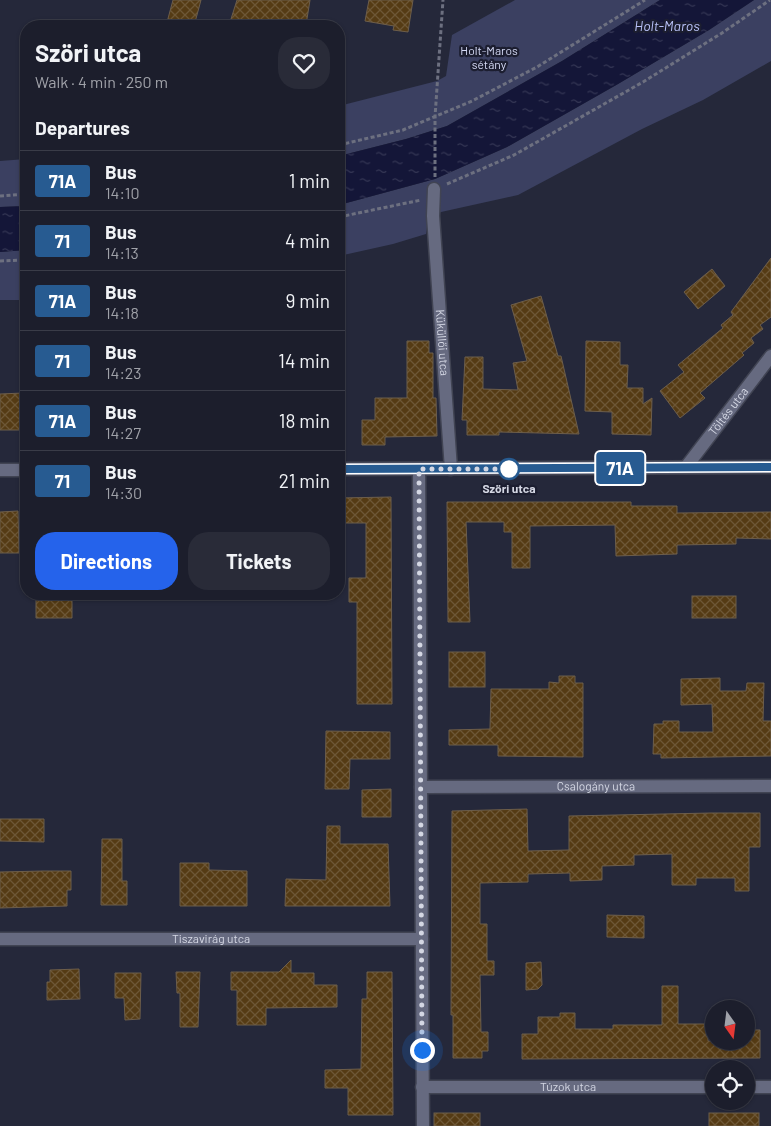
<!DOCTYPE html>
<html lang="en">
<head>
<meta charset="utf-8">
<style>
  body { margin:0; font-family:Barlow,sans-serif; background:#292b38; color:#f1f3f6; height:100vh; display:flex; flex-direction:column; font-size:19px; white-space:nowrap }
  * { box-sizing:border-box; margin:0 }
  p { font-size:16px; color:#a0a2a9 }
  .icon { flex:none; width:28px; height:28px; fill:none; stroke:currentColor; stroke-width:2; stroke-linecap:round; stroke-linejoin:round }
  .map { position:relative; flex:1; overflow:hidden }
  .panel { position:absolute; left:20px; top:20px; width:325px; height:580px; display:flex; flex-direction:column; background:#1c1e2c; border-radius:20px; box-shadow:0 1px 4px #0004,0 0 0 1px #3a3c48 }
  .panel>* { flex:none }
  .badge { padding:0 10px; border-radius:4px; font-size:18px; line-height:32px }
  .needle { width:32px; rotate:166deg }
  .fabs { position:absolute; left:705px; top:1000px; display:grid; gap:10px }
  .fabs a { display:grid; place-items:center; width:50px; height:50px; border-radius:50%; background:#1c1e2c; box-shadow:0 1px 4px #0004,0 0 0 1px #3a3c48; font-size:25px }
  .you { position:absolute; width:25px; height:25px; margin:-12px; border:4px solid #fff; border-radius:50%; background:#1a73e8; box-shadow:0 0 0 8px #1a73e833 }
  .map>.badge { position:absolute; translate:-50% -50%; box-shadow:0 0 0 2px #fff }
  h2 { padding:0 15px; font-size:19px; line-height:45px }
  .round { display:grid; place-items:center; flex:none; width:52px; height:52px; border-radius:20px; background:#292b38 }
  .headline { display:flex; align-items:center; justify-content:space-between; height:85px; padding:0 15px }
  h1 { font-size:24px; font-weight:700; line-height:38px }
  .action { display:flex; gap:10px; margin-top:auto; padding:10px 15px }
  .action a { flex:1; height:58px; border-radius:20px; background:#2563eb; color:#fff; font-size:20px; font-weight:700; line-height:58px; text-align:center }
  .action a+a { background:#292b38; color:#f1f3f6 }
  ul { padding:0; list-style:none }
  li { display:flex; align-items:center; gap:15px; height:60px; padding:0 15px; border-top:1px solid #3a3c48 }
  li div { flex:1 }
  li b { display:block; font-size:19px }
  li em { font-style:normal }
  li .badge { min-width:55px; font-weight:700; text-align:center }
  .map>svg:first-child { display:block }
</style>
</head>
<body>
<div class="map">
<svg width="771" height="1126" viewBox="0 0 771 1126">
  <defs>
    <pattern id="water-ripples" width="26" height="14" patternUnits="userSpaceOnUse" patternTransform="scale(1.25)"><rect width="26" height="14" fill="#141638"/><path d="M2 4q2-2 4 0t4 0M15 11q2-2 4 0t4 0" fill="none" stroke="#353755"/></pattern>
    <pattern id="building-cross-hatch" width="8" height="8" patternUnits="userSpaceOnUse" patternTransform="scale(1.25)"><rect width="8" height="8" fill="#553b14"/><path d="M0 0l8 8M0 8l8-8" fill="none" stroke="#6d5736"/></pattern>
  </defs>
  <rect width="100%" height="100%" fill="#25283a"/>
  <!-- park -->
  <g fill="#3b4061">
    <polygon points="515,0 660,0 562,61 447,126 406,139 339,156 339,106 437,81 446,76 452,35"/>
    <polygon points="754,0 771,0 771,61 703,100 642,129 518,195 441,212 428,220 426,234 393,244 339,256 339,205 435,179 507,147 618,84 709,30"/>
    <polygon points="26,159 26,206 0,207 0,161"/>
    <polygon points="26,250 26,300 0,300 0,252"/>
  </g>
  <!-- water -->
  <g fill="url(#water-ripples)">
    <polygon points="660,0 754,0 709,30 618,84 507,147 435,179 339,205 339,156 406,139 447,126 562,61"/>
    <polygon points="26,206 26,250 0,252 0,207"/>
  </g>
  <!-- building -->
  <g fill="url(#building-cross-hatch)" stroke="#6d5e4b">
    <polygon points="173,0 201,0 194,26 166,26"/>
    <polygon points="237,0 310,0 306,25 294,23 294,26 289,26 251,21 250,25 231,19"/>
    <polygon points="369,0 413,0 408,32 393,30 394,26 365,21"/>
    <polygon points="771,258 771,317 760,325 763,329 751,338 754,343 742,353 744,355 700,393 705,398 680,418 660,391 684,372 678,365 723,328 721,325 733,315 731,312"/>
    <polygon points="712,269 725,286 698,309 684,292"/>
    <polygon points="541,296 558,356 561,356 579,434 499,432 499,435 467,435 467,420 462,420 465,357 483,357 483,389 518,390 513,363 527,361 511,305"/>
    <polygon points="407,341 429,341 429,353 433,353 433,398 436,398 437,436 385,437 385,445 362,445 362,420 375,420 375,398 407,398"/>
    <polygon points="586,341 620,342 620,365 628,365 627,388 643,388 643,404 652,398 651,435 612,434 612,412 585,411"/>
    <polygon points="23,393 24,430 0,430 0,394"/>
    <polygon points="391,497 392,704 357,704 357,602 349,602 349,578 366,578 366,523 339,523 339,498"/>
    <polygon points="447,502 631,502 631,506 677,506 677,513 771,512 771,539 736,538 736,544 677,545 677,554 616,556 615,525 530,526 530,568 512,568 512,532 504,532 504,522 466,522 470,622 448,622"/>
    <polygon points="18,511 19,553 0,553 0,512"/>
    <rect x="692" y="596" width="44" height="22"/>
    <polygon points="72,597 72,618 36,618 36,598"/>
    <rect x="449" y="652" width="36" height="35"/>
    <polygon points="559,676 575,676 575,683 583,683 583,757 498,756 498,745 449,745 449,730 490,729 491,689 549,689 549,682 559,683"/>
    <polygon points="720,678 720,691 746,691 747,683 764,683 763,721 771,721 771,756 661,758 661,754 653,754 654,724 663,724 663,721 679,721 679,732 713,732 712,704 681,705 681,679"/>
    <polygon points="326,731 390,732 390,759 350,759 349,789 325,789"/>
    <polygon points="391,789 391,817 362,817 362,790"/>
    <polygon points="527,809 528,851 569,850 569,816 711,813 760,813 760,847 749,847 749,891 735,891 735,878 696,878 696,885 672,885 672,854 634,855 634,865 602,866 602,880 570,881 570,873 528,874 528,882 480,883 480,924 487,924 487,961 494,961 494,975 480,975 481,1032 488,1032 488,1051 482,1051 482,1058 453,1058 453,1015 451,1015 452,811"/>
    <polygon points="0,819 44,819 44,842 0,841"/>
    <polygon points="327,826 340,826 340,844 388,844 390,906 285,906 286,879 326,880"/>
    <polygon points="102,839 122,839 122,881 127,881 127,905 101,905"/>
    <polygon points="180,863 209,863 209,870 247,871 247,906 180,906"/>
    <polygon points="43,871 71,871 71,890 67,890 67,906 0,908 0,872"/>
    <polygon points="607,915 644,916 644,938 607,937"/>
    <polygon points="291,960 291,973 314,973 314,985 337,985 337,1007 266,1008 266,1025 237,1025 237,990 231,990 231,972 279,972"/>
    <polygon points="541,962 542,985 538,989 526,990 526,963"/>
    <polygon points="79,969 80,999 47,1000 47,982 50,982 50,970"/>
    <polygon points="176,972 200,972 198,1027 180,1027 180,993 177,993"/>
    <polygon points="367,972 392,972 393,1115 348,1115 348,1088 325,1088 325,1070 361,1069 362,999 367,999"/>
    <polygon points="115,973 141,973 140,1019 125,1020 124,998 115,998"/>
    <polygon points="662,986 678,986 678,1024 708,1024 708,1041 746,1041 746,1030 760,1030 760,1058 522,1059 522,1034 538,1034 538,1017 560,1017 560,1013 575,1013 575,1029 613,1029 613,1025 662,1025"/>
    <rect x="434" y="1113" width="46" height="13"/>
    <rect x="709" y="1113" width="50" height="13"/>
  </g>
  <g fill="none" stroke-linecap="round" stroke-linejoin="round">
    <!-- minor casing -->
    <g stroke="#414453" stroke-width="15">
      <g id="minor">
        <path id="s1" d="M434 189 433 216 451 469"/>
        <path id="s2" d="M686 467 771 356"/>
        <polyline points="339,469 771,467"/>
        <polyline points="419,469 423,1126"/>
        <polyline points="0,470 26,470"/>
        <path id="s3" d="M421 787 771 786"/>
        <path id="s4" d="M0 939H422"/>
        <path id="s5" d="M422 1087H714"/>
        <polyline points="746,1087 771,1087"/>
      </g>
    </g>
    <!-- path -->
    <g stroke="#6d7080" stroke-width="3" stroke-dasharray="4 2.5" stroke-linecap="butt">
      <polyline points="339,145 403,130 472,101 537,67 645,0"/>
      <polyline points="435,177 435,117 443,0"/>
      <polyline points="447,184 514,155 643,82 722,33 770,0"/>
      <polyline points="0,196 26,194"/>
      <polyline points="339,217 421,200"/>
      <polyline points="0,261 26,260"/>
    </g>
    <!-- minor -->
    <use href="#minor" stroke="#666a80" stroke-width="12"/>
  </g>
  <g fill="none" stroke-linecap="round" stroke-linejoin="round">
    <!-- line casing -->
    <g stroke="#fff" stroke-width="11">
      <polyline id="line" points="339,469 771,467"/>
    </g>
    <!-- line -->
    <use href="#line" stroke="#275b91" stroke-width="8"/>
    <!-- walk -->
    <polyline stroke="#d4d7e3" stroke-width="5" stroke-dasharray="0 9" points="422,1050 419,469 509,469"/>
  </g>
  <!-- markers -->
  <circle fill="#fff" stroke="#275b91" stroke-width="2.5" cx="509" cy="469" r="10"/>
  <g text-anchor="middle" stroke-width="4.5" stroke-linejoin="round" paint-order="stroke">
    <!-- park labels -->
    <g font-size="12" fill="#d6dbf6" stroke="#1c1e30">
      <text x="489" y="55">Holt-Maros<tspan x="489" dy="14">sétány</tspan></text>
    </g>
    <!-- street labels -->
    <g font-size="12" fill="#d4d7e3" stroke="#1c1e30">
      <text dy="4" stroke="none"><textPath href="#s1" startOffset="154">Küküllői utca</textPath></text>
      <text dy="4" stroke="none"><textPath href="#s2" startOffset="70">Töltés utca</textPath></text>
      <text dy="4" stroke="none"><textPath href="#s3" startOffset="175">Csalogány utca</textPath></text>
      <text dy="4" stroke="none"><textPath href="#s4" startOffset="211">Tiszavirág utca</textPath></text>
      <text dy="4" stroke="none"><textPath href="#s5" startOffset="146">Túzok utca</textPath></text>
    </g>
    <!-- stop labels -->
    <g font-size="12" font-weight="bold" fill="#d4d7e3" stroke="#1c1e30">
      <text x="509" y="493">Szöri utca</text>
    </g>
    <!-- water labels -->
    <g font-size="14" font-style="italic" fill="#b8c1f7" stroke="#1c1e30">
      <text x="667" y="31">Holt-Maros</text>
    </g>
  </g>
</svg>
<div class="fabs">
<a><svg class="needle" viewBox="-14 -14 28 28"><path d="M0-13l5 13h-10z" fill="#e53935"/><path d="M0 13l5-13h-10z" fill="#a0a2a9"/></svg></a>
<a><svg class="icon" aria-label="locate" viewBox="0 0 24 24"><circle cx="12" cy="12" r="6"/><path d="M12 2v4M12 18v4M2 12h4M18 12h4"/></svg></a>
</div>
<div class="you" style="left:422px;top:1050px"></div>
<b class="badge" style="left:620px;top:468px;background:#275b91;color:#fff">71A</b>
<section class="panel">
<div class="headline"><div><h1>Szöri utca</h1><p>Walk · 4 min · 250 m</p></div><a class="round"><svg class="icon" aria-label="heart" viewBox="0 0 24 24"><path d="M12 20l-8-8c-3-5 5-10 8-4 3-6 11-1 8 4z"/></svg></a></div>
<h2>Departures</h2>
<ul>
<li><span class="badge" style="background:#275b91;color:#fff">71A</span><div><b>Bus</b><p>14:10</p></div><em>1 min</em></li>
<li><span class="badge" style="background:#275b91;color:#fff">71</span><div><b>Bus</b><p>14:13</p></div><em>4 min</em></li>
<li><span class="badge" style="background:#275b91;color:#fff">71A</span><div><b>Bus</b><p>14:18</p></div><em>9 min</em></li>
<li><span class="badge" style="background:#275b91;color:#fff">71</span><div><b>Bus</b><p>14:23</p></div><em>14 min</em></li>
<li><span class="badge" style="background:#275b91;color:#fff">71A</span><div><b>Bus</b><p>14:27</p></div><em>18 min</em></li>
<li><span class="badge" style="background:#275b91;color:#fff">71</span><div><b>Bus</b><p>14:30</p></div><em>21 min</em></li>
</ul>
<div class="action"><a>Directions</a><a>Tickets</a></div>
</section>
</div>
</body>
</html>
